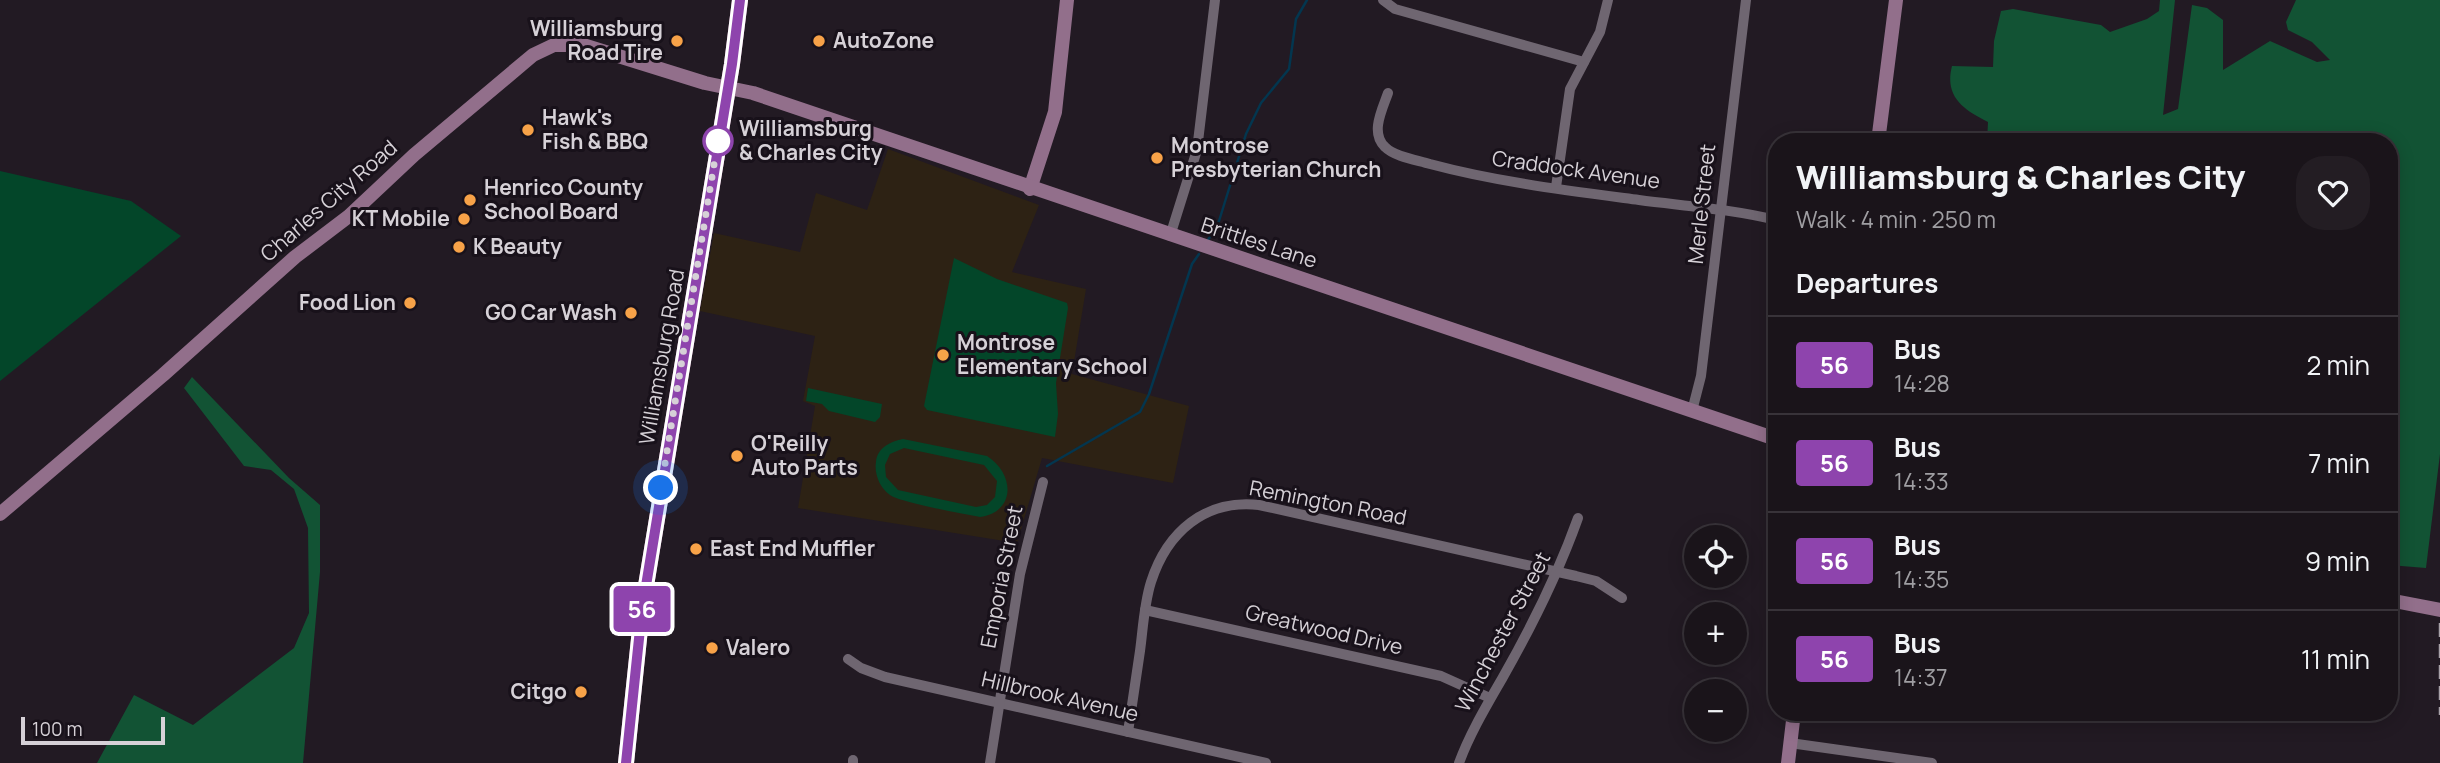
<!DOCTYPE html>
<html lang="en">
<head>
<meta charset="utf-8">
<style>
  body { margin:0; font-family:Manrope,sans-serif; background:#231d23; color:#f1f3f6; height:100vh; display:flex; flex-direction:column; font-size:26px; white-space:nowrap }
  * { box-sizing:border-box; margin:0 }
  p { font-size:23px; color:#9f9ea2 }
  .icon { flex:none; width:38px; height:38px; fill:none; stroke:currentColor; stroke-width:2; stroke-linecap:round; stroke-linejoin:round }
  .map { position:relative; flex:1; overflow:hidden }
  .panel { position:absolute; left:1768px; top:133px; width:630px; height:588px; display:flex; flex-direction:column; background:#1a141a; border-radius:28px; box-shadow:0 4px 18px #0003,0 0 0 2px #383339 }
  .panel>* { flex:none }
  .badge { padding:0 14px; border-radius:5px; font-size:24px; line-height:46px }
  .fabs { position:absolute; left:1684px; top:525px; display:grid; gap:14px }
  .fabs a { display:grid; place-items:center; width:63px; height:63px; border-radius:50%; background:#1a141a; box-shadow:0 4px 18px #0003,0 0 0 2px #383339; font-size:35px }
  .scale { position:absolute; left:21px; bottom:18px; width:144px; box-sizing:border-box; padding-left:7px; border:4px solid #d6d1d7; border-top:0; font-size:19px; line-height:24px; white-space:nowrap; color:#d6d1d7; -webkit-text-stroke:5px #18111a; paint-order:stroke }
  .you { position:absolute; width:35px; height:35px; margin:-18px; border:5px solid #fff; border-radius:50%; background:#1a73e8; box-shadow:0 0 0 10px #1a73e833 }
  .map>.badge { position:absolute; translate:-50% -50%; box-shadow:0 0 0 4px #fff }
  h2 { padding:0 28px; font-size:26px; line-height:63px }
  .round { display:grid; place-items:center; flex:none; width:74px; height:74px; border-radius:28px; background:#231d23 }
  .headline { display:flex; align-items:center; justify-content:space-between; height:119px; padding:0 28px }
  h1 { font-size:33px; font-weight:800; line-height:52px }
  ul { padding:0; list-style:none }
  li { display:flex; align-items:center; gap:21px; height:98px; padding:0 28px; border-top:2px solid #383339 }
  li div { flex:1 }
  li b { display:block; font-size:26px }
  li em { font-style:normal }
  li .badge { min-width:77px; font-weight:700; text-align:center }
  .map>svg:first-child { display:block }
</style>
</head>
<body>
<div class="map">
<svg width="2440" height="763" viewBox="0 0 2440 763">
  <rect width="100%" height="100%" fill="#221a23"/>
  <!-- education -->
  <polygon fill="#2d2214" points="888,149 1039,205 1012,272 1086,289 1072,374 1189,406 1173,483 1042,458 1017,543 798,508 815,406 803,401 815,336 700,311 714,233 800,252 816,193 867,210"/>
  <!-- green -->
  <g fill="#034629" fill-rule="evenodd">
    <polygon points="0,171 131,201 181,236 0,381"/>
    <polygon points="954,258 997,279 1067,303 1068,308 1056,383 1058,414 1055,437 927,410 924,406"/>
    <polygon points="808,388 882,404 880,417 875,422 829,411 822,404 806,401"/>
    <path d="M903 439 987 456C1015 474 1016 512 980 517 964 514 899 502 890 495 880 488 874 474 876 462 877 448 891 441 903 439ZM904 448 984 465 997 481 995 497 987 505 976 507 898 490 886 477 885 465 890 454Z"/>
  </g>
  <!-- forest -->
  <g fill="#125334">
    <path d="M2160 0H2175L2163 115 2178 109 2192 5 2207 8 2223 20V70L2270 41 2317 62 2330 60 2312 42 2288 30 2286 22 2296 0H2440V454L2426 568 2389 565V142H1987L1988 122C1964 110 1944 97 1952 66L1993 67 1994 41 2001 11 2013 9 2101 25 2110 32 2147 19 2159 11Z"/>
    <polygon points="192,377 289,478 320,505 320,572 303,763 97,763 134,695 193,725 294,648 309,613 308,528 294,489 271,470 244,466 184,388"/>
  </g>
  <g fill="none" stroke-linecap="round" stroke-linejoin="round">
    <!-- stream -->
    <g stroke="#03364f" stroke-width="2.5">
      <polyline points="1208,240 1219,221 1246,134 1261,103 1289,69 1296,19 1307,0"/>
      <polyline points="1047,466 1140,412 1149,394 1192,264 1199,254"/>
    </g>
    <!-- street -->
    <g stroke="#6f6671" stroke-width="10">
      <polyline points="1383,0 1395,9 1584,62"/>
      <path d="M1388 93C1382 110 1370 133 1385 147 1395 157 1417 160 1430 164 1497 182 1571 191 1639 200 1685 206 1731 209 1776 220"/>
      <polyline points="1556,187 1570,89 1600,32 1608,0"/>
      <polyline points="1170,236 1197,150 1215,0"/>
      <polyline points="1692,411 1701,376 1746,0"/>
      <polyline points="1145,610 1441,676 1490,698"/>
      <polyline points="848,659 861,668 885,677 1266,763"/>
      <path d="M1128 732C1132 705 1136 678 1140 651 1143 629 1144 604 1151 582 1167 532 1205 499 1259 505L1576 576 1596 581 1622 598"/>
      <polyline points="1790,743 1932,763"/>
      <polyline points="853,763 853,760"/>
      <polyline points="990,763 1020,574 1043,482"/>
      <path d="M1459 763C1470 733 1487 705 1503 677 1532 626 1558 574 1578 518"/>
    </g>
    <!-- secondary -->
    <g stroke="#926f8b" stroke-width="14">
      <polyline points="1878,142 1896,0"/>
      <polyline points="1030,189 1055,112 1067,0"/>
      <polyline points="0,514 163,375 295,257 349,216 414,155 533,55 554,45 583,45 705,83 753,93 1776,439"/>
      <polyline points="2389,600 2440,610"/>
      <polyline points="1788,763 1794,712"/>
    </g>
    <!-- primary -->
    <polyline stroke="#b479a5" stroke-width="16" points="626,763 642,610 732,64 740,0"/>
    <!-- rail -->
    <polyline stroke="#a7a1a8" stroke-width="2.5" stroke-dasharray="14 7" stroke-linecap="butt" points="2440,623 2440,715"/>
  </g>
  <g fill="none" stroke-linecap="round" stroke-linejoin="round">
    <!-- line casing -->
    <g stroke="#fff" stroke-width="16">
      <polyline id="line" points="626,763 642,610 732,64 740,0"/>
    </g>
    <!-- line -->
    <use href="#line" stroke="#8e44ad" stroke-width="10"/>
    <!-- walk -->
    <polyline stroke="#d6d1d7" stroke-width="7" stroke-dasharray="0 12.6" points="661,488 719,134 718,141"/>
  </g>
  <!-- markers -->
  <g fill="#f7a248" stroke="#18111a" stroke-width="2.5">
    <circle cx="677" cy="41" r="7"/>
    <circle cx="819" cy="41" r="7"/>
    <circle cx="528" cy="130" r="7"/>
    <circle cx="1157" cy="158" r="7"/>
    <circle cx="470" cy="200" r="7"/>
    <circle cx="464" cy="219" r="7"/>
    <circle cx="459" cy="247" r="7"/>
    <circle cx="410" cy="303" r="7"/>
    <circle cx="631" cy="313" r="7"/>
    <circle cx="943" cy="355" r="7"/>
    <circle cx="737" cy="456" r="7"/>
    <circle cx="696" cy="549" r="7"/>
    <circle cx="712" cy="648" r="7"/>
    <circle cx="581" cy="692" r="7"/>
  </g>
  <circle fill="#fff" stroke="#8e44ad" stroke-width="3.5" cx="718" cy="141" r="14"/>
  <g text-anchor="middle" stroke-width="6" stroke-linejoin="round" paint-order="stroke">
    <!-- poi labels -->
    <g font-size="21" font-weight="bold" fill="#d6d1d7" stroke="#18111a" text-anchor="start">
      <text x="663" y="36" text-anchor="end">Williamsburg<tspan x="663" dy="24">Road Tire</tspan></text>
      <text x="833" y="48">AutoZone</text>
      <text x="542" y="125">Hawk's<tspan x="542" dy="24">Fish &amp; BBQ</tspan></text>
      <text x="1171" y="153">Montrose<tspan x="1171" dy="24">Presbyterian Church</tspan></text>
      <text x="484" y="195">Henrico County<tspan x="484" dy="24">School Board</tspan></text>
      <text x="450" y="226" text-anchor="end">KT Mobile</text>
      <text x="473" y="254">K Beauty</text>
      <text x="396" y="310" text-anchor="end">Food Lion</text>
      <text x="617" y="320" text-anchor="end">GO Car Wash</text>
      <text x="957" y="350">Montrose<tspan x="957" dy="24">Elementary School</tspan></text>
      <text x="751" y="451">O'Reilly<tspan x="751" dy="24">Auto Parts</tspan></text>
      <text x="710" y="556">East End Muffler</text>
      <text x="726" y="655">Valero</text>
      <text x="567" y="699" text-anchor="end">Citgo</text>
    </g>
    <!-- stop labels -->
    <g font-size="21" font-weight="bold" fill="#d6d1d7" stroke="#18111a" text-anchor="start">
      <text x="739" y="136">Williamsburg<tspan x="739" dy="24">&amp; Charles City</tspan></text>
    </g>
    <!-- street labels -->
    <g font-size="21" fill="#d6d1d7" stroke="#18111a">
      <text transform="translate(1576 170) rotate(8)" y="7">Craddock Avenue</text>
      <text transform="translate(329 201) rotate(-41)" y="7">Charles City Road</text>
      <text transform="translate(1702 204) rotate(-84)" y="7">Merle Street</text>
      <text transform="translate(1259 243) rotate(18)" y="7">Brittles Lane</text>
      <text transform="translate(662 357) rotate(-80)" y="7">Williamsburg Road</text>
      <text transform="translate(1328 503) rotate(11)" y="7">Remington Road</text>
      <text transform="translate(1002 577) rotate(-79)" y="7">Emporia Street</text>
      <text transform="translate(1324 630) rotate(13)" y="7">Greatwood Drive</text>
      <text transform="translate(1503 632) rotate(-62)" y="7">Winchester Street</text>
      <text transform="translate(1060 697) rotate(13)" y="7">Hillbrook Avenue</text>
    </g>
  </g>
</svg>
<div class="fabs">
<a><svg class="icon" aria-label="locate" viewBox="0 0 24 24"><circle cx="12" cy="12" r="6"/><path d="M12 2v4M12 18v4M2 12h4M18 12h4"/></svg></a>
<a>+</a>
<a>−</a>
</div>
<div class="scale">100 m</div>
<div class="you" style="left:661px;top:488px"></div>
<b class="badge" style="left:642px;top:609px;background:#8e44ad;color:#fff">56</b>
<section class="panel">
<div class="headline"><div><h1>Williamsburg &amp; Charles City</h1><p>Walk · 4 min · 250 m</p></div><a class="round"><svg class="icon" aria-label="heart" viewBox="0 0 24 24"><path d="M12 20l-8-8c-3-5 5-10 8-4 3-6 11-1 8 4z"/></svg></a></div>
<h2>Departures</h2>
<ul>
<li><span class="badge" style="background:#8e44ad;color:#fff">56</span><div><b>Bus</b><p>14:28</p></div><em>2 min</em></li>
<li><span class="badge" style="background:#8e44ad;color:#fff">56</span><div><b>Bus</b><p>14:33</p></div><em>7 min</em></li>
<li><span class="badge" style="background:#8e44ad;color:#fff">56</span><div><b>Bus</b><p>14:35</p></div><em>9 min</em></li>
<li><span class="badge" style="background:#8e44ad;color:#fff">56</span><div><b>Bus</b><p>14:37</p></div><em>11 min</em></li>
</ul>
</section>
</div>
</body>
</html>
